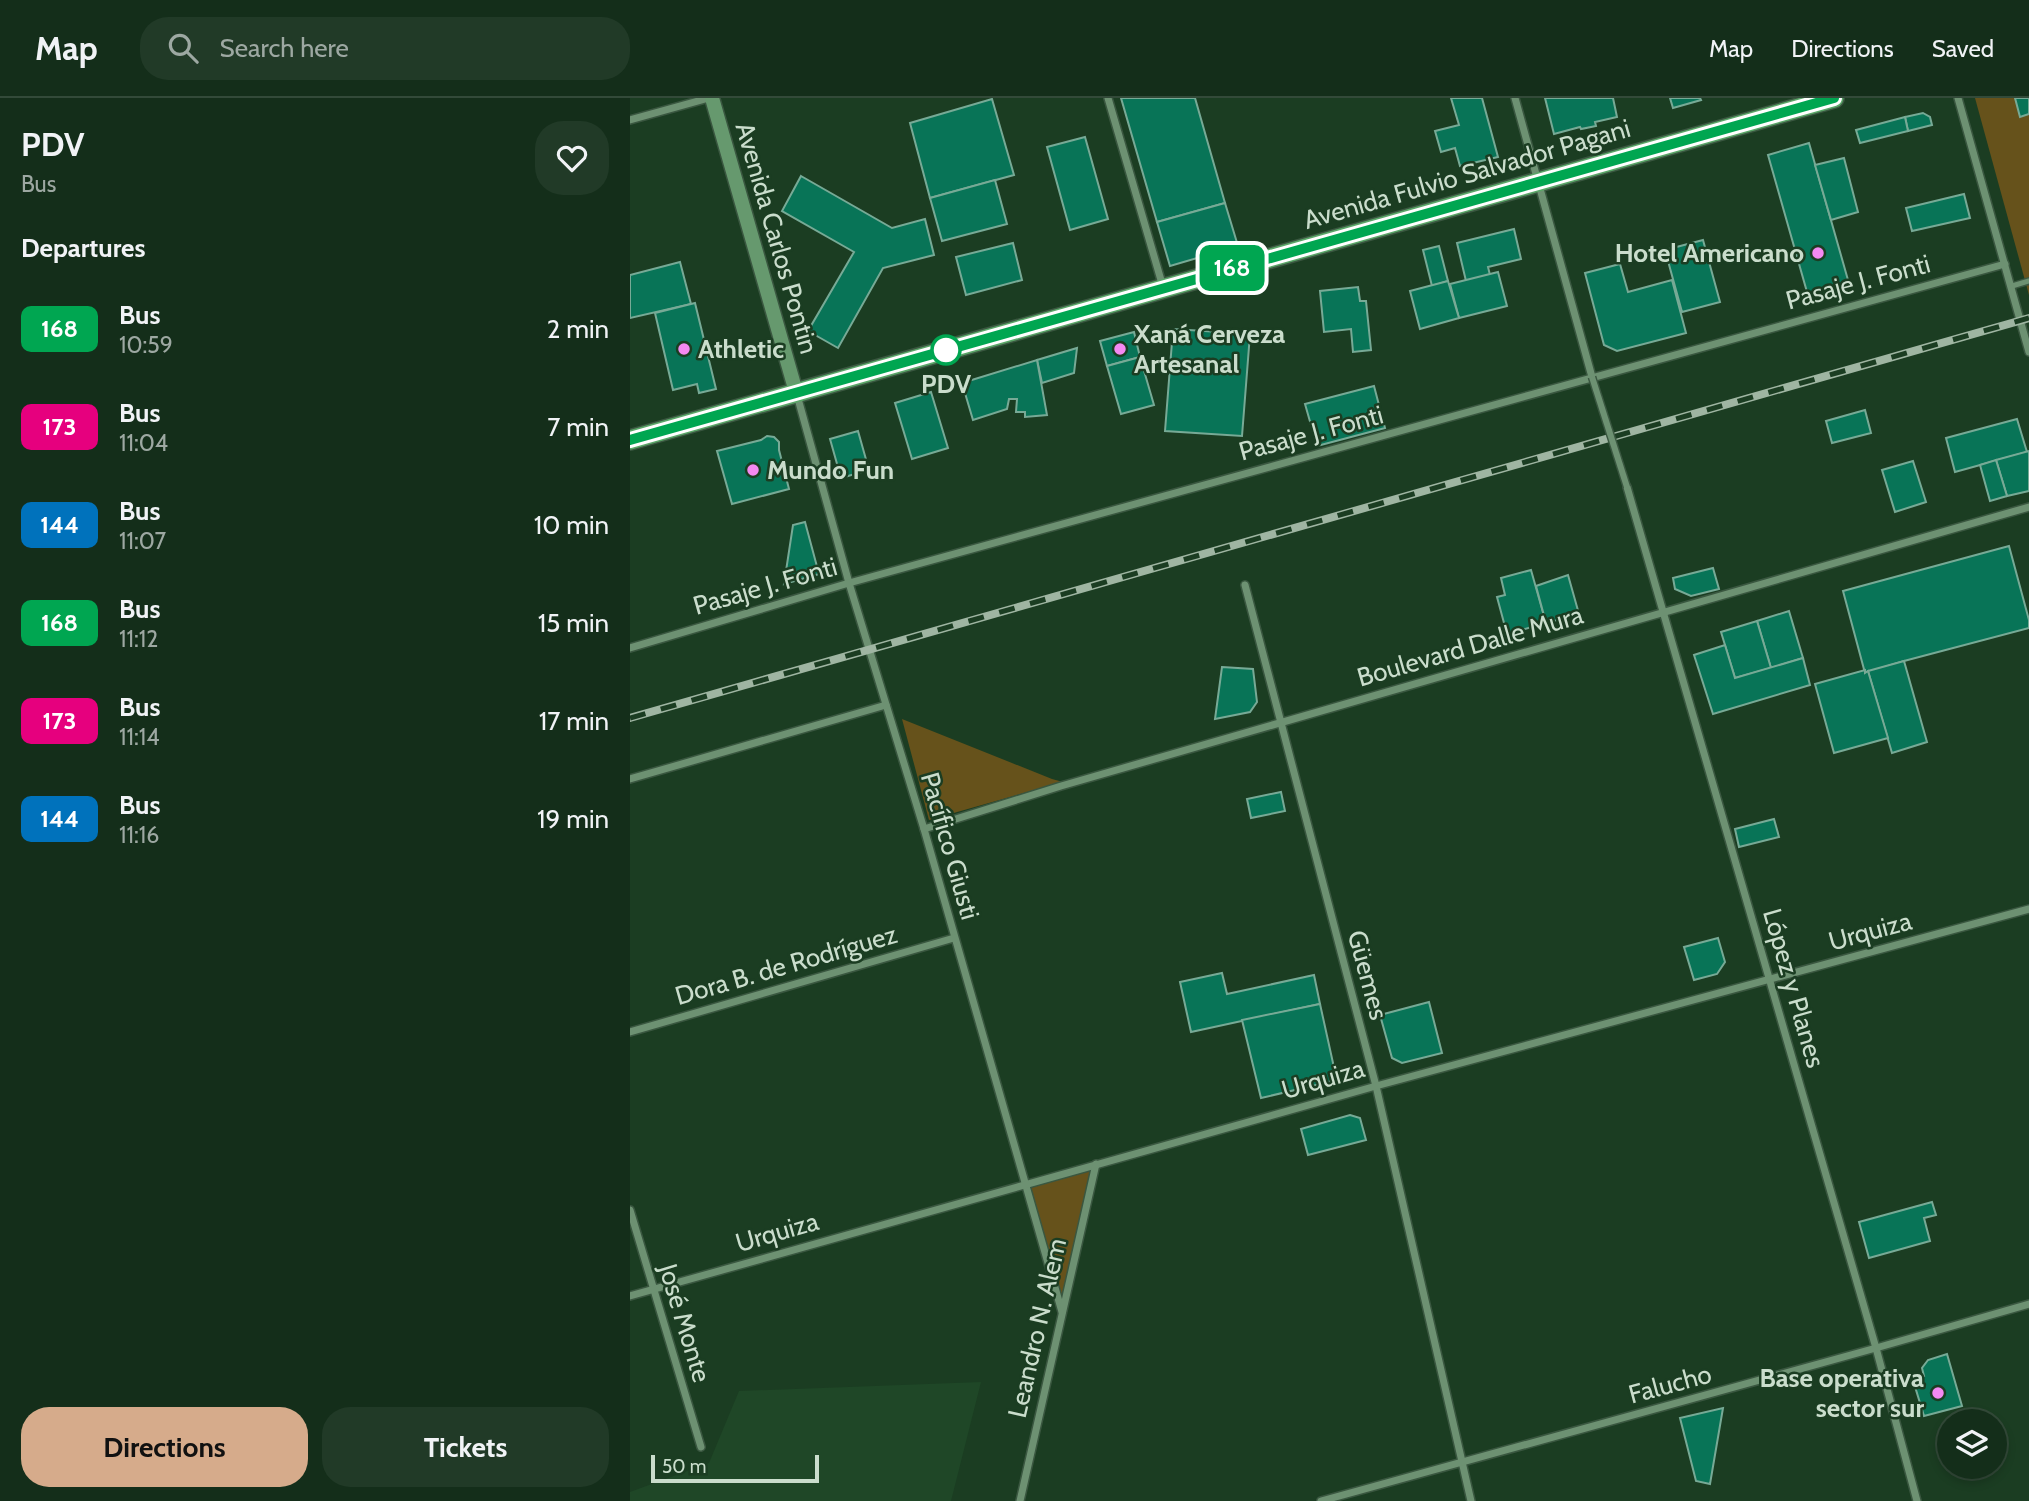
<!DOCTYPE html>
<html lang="en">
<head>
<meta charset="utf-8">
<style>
  body { margin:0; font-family:Cabin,sans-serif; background:#213a27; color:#f1f3f6; height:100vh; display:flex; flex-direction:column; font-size:26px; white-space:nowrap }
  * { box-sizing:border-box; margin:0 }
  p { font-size:23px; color:#9da8a2 }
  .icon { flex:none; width:38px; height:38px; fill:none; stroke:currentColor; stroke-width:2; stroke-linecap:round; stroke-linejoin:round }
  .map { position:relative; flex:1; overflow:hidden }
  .sheet { display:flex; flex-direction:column; background:#142e1a; width:630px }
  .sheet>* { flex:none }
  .badge { padding:0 14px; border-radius:10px; font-size:24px; line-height:46px }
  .buttons { position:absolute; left:1307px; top:1311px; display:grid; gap:14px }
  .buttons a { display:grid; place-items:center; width:70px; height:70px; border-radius:50%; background:#142e1a; box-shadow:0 4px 10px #0003,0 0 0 2px #334a39; font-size:35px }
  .scale { position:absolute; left:21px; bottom:18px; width:168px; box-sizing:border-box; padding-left:7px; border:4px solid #caddcc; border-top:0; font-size:19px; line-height:24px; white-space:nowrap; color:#caddcc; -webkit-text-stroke:5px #1b3d22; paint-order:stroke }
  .map>.badge { position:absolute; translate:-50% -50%; box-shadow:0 0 0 4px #fff }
  h2 { padding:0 21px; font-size:26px; line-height:63px }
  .round { display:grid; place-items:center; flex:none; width:74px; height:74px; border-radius:28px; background:#213a27 }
  .head { display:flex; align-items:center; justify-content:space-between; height:119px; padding:0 21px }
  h1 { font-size:33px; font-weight:700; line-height:52px }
  .cta { display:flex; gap:14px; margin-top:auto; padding:14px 21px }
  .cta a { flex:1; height:80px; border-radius:28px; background:#d6ab8b; color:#111; font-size:28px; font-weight:700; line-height:80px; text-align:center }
  .cta a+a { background:#213a27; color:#f1f3f6 }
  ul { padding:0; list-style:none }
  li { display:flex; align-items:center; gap:21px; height:98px; padding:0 21px }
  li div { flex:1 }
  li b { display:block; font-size:26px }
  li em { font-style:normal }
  li .badge { min-width:77px; font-weight:700; text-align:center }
  header { display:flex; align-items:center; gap:42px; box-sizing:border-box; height:98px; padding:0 35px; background:#142e1a; border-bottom:2px solid #334a39 }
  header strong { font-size:33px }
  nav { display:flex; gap:38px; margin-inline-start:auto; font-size:24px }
  .search { width:490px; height:63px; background:#213a27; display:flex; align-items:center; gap:18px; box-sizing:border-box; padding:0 24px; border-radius:28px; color:#9da8a2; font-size:26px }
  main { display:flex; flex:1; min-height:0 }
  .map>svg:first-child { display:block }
</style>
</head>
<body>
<header>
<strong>Map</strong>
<div class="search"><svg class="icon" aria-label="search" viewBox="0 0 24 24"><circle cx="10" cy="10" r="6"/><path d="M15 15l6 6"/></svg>Search here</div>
<nav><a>Map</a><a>Directions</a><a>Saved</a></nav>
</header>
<main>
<section class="sheet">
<div class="head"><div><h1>PDV</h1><p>Bus</p></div><a class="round"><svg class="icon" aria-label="heart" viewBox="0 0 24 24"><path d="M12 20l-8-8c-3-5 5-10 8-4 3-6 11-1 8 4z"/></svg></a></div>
<h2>Departures</h2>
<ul>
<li><span class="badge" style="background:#00a651;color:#fff">168</span><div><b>Bus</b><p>10:59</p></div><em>2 min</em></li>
<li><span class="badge" style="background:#e6007e;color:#fff">173</span><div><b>Bus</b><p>11:04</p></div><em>7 min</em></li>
<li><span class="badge" style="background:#0072bc;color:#fff">144</span><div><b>Bus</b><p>11:07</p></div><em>10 min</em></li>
<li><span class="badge" style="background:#00a651;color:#fff">168</span><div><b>Bus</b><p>11:12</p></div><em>15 min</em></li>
<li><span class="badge" style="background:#e6007e;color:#fff">173</span><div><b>Bus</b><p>11:14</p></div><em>17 min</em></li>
<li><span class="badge" style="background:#0072bc;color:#fff">144</span><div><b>Bus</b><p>11:16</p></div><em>19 min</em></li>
</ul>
<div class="cta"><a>Directions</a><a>Tickets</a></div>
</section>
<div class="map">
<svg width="1399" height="1403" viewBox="0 0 1399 1403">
  <rect width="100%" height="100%" fill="#1b3d22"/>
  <!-- built -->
  <polygon fill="#1f4727" points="351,1284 321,1403 0,1403 0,1394 79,1365 109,1293"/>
  <!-- green -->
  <g fill="#66521b">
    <polygon points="1345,0 1399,0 1399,197"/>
    <polygon points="272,621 422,681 433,684 299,722"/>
    <polygon points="466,1066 432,1214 396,1086"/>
  </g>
  <!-- building -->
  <g fill="#087457" stroke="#77aa96" stroke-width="2">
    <polygon points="491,0 565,0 595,105 527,124"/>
    <polygon points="821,0 852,0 868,59 830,68 825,50 811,54 805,33 829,27"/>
    <polygon points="915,0 983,0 987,19 965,24 966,28 951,31 950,29 924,36"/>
    <polygon points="1040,0 1070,0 1071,2 1043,10"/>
    <polygon points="1385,0 1399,0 1399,16 1390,19"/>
    <polygon points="362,1 384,77 300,100 280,25"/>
    <polygon points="1293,15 1300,19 1302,27 1278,33 1275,19"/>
    <polygon points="1275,19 1278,33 1230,45 1226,32"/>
    <polygon points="455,39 478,121 440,132 417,49"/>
    <polygon points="1179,45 1220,189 1179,201 1138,57"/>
    <polygon points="1214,60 1228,114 1201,122 1185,67"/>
    <polygon points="171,78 262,130 295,121 304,157 253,170 208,250 178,233 224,154 152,113"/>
    <polygon points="365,82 377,126 312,143 300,100"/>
    <polygon points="1334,96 1340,120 1282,133 1276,110"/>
    <polygon points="595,105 608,148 540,168 527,124"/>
    <polygon points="884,131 891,161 858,169 860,177 836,183 827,145"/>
    <polygon points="1073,142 1090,204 1052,214 1035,152"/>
    <polygon points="383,145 392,182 336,197 326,159"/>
    <polygon points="809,148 818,183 802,188 793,152"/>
    <polygon points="50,164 61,206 0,220 0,177"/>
    <polygon points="990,166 998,194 1042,182 1056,235 987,253 974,247 955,175"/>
    <polygon points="868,174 877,208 829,220 820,186"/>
    <polygon points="818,183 829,220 790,231 780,193"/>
    <polygon points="728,189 730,203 736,203 741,252 723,254 721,231 694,234 690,193"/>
    <polygon points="65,205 86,291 69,295 67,286 43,292 25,215"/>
    <polygon points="543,231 620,236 612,338 535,333"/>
    <polygon points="504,234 510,259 477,268 470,243"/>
    <polygon points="447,250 444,275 412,285 407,262"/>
    <polygon points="510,259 524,307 491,316 477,268"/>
    <polygon points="407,262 417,317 395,319 395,314 386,314 387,301 379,301 377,311 343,322 332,285"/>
    <polygon points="744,288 755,330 687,348 675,306"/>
    <polygon points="301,294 318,350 282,361 265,305"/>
    <polygon points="1235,312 1241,335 1202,345 1196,323"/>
    <polygon points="1387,321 1397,354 1325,374 1316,340"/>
    <polygon points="228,333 239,372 211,380 200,341"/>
    <polygon points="137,338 144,339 149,344 149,352 159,391 102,406 87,353 131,342"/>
    <polygon points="1399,353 1399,393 1377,398 1366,362"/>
    <polygon points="1366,362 1377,398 1360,403 1350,367"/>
    <polygon points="1283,363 1296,404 1265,414 1252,372"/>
    <polygon points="175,424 189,476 154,486 163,427"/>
    <polygon points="1379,448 1399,522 1399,530 1274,563 1235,575 1213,493"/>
    <polygon points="1083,470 1089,491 1061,498 1045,491 1043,480"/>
    <polygon points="901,472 916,525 877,536 867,499 875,497 871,480"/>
    <polygon points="938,477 949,516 916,525 906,488"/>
    <polygon points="1159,513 1173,560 1141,570 1127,523"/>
    <polygon points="1127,523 1141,570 1105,580 1091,534"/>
    <polygon points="1095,547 1105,580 1173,560 1180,587 1083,616 1064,557"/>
    <polygon points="1274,563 1297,644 1262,655 1238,573"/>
    <polygon points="592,569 623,571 627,604 620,614 585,621"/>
    <polygon points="1235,572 1235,575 1238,573 1258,640 1204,655 1185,586"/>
    <polygon points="651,694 655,713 621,720 617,701"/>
    <polygon points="1144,721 1149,739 1109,749 1105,731"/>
    <polygon points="1088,840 1095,864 1087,876 1064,882 1054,849"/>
    <polygon points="592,875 597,896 684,877 690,906 561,934 550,884"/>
    <polygon points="799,904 812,955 772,965 762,960 750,917"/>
    <polygon points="690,906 705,974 699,984 631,1000 612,922"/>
    <polygon points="720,1017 730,1020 736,1042 678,1057 671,1031"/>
    <polygon points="1302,1104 1306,1117 1294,1120 1300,1143 1239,1160 1229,1124"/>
    <polygon points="1317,1256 1332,1308 1294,1318 1283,1282 1294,1278 1292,1270 1298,1262"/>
    <polygon points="1093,1310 1080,1386 1066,1383 1050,1320"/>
  </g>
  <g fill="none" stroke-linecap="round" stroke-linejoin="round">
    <!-- service casing -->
    <g stroke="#3a5740" stroke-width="8">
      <polyline id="service" points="1382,188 1399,183"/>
    </g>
    <!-- minor casing -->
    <g stroke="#3a5740" stroke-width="10">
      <g id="minor">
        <polyline points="478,0 533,189"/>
        <polyline points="885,0 962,279"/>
        <polyline points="1328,0 1399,254"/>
        <polyline points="0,22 79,0"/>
        <polyline points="167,297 219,485 294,731 432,1214"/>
        <polyline points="997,389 1246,1250 1287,1403"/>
        <polyline points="615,487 746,988 841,1403"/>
        <polyline points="0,550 219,485 1375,166"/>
        <polyline points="0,681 256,607"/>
        <polyline points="294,731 431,688 1399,409"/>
        <polyline points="0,934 324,840"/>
        <polyline points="0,1112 71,1349"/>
        <polyline points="0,1198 746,988 1399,811"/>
        <polyline points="390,1403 466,1066"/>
        <polyline points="691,1403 1246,1250 1399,1206"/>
      </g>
    </g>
    <!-- secondary casing -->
    <g stroke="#3a5740" stroke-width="17">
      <polyline id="secondary" points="82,0 166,294"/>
    </g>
    <!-- trunk casing -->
    <g stroke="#3a5740" stroke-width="22">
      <polyline id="trunk" points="0,342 1204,0"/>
    </g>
    <!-- service -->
    <use href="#service" stroke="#6d9172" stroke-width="5"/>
    <!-- minor -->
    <use href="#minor" stroke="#6d9172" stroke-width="7"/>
    <!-- secondary -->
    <use href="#secondary" stroke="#66996e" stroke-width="14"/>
    <!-- trunk -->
    <use href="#trunk" stroke="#5aa668" stroke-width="19"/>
    <!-- rail casing -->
    <g stroke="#9fb5a2" stroke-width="8">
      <polyline id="rail" points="0,620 1399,220"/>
    </g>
    <!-- rail -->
    <use href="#rail" stroke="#1b3d22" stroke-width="5" stroke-dasharray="16" stroke-linecap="butt"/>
    <!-- pedestrian-bridge casing -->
    <g stroke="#3a5740" stroke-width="9" stroke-linecap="butt">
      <polyline id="pedestrian-bridge" points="962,279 997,389"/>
    </g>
    <!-- pedestrian-bridge -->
    <use href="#pedestrian-bridge" stroke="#6d9172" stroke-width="6"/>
  </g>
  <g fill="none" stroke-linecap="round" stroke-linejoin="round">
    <!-- line casing -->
    <g stroke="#fff" stroke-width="16">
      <polyline id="line" points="0,342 1204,0"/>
    </g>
    <!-- line -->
    <use href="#line" stroke="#00a651" stroke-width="10"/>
  </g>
  <!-- markers -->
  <g fill="#f489f1" stroke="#1b3d22" stroke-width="2.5">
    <circle cx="1188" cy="155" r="7"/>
    <circle cx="54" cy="251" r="7"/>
    <circle cx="490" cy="251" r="7"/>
    <circle cx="123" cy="372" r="7"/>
    <circle cx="1308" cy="1295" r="7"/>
  </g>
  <circle fill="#fff" stroke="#00a651" stroke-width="3.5" cx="316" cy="252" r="14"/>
  <g text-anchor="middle" stroke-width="5" stroke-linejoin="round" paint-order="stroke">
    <!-- street labels -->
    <g font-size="26" fill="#caddcc" stroke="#1b3d22">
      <text transform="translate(837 76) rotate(-16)" y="9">Avenida Fulvio Salvador Pagani</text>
      <text transform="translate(147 140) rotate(74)" y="9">Avenida Carlos Pontin</text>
      <text transform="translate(1228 184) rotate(-15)" y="9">Pasaje J. Fonti</text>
      <text transform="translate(681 335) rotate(-15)" y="9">Pasaje J. Fonti</text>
      <text transform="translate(135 488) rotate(-16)" y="9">Pasaje J. Fonti</text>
      <text transform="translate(840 548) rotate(-16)" y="9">Boulevard Dalle Mura</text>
      <text transform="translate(320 748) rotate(74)" y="9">Pacífico Giusti</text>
      <text transform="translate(1240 833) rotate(-15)" y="9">Urquiza</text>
      <text transform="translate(156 867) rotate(-16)" y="9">Dora B. de Rodríguez</text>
      <text transform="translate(738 877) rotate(75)" y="9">Güemes</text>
      <text transform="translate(1164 890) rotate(74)" y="9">López y Planes</text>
      <text transform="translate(693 981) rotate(-16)" y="9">Urquiza</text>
      <text transform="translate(147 1134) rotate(-16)" y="9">Urquiza</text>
      <text transform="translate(55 1225) rotate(73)" y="9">José Monte</text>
      <text transform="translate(407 1230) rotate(-77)" y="9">Leandro N. Alem</text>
      <text transform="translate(1040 1286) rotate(-15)" y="9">Falucho</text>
    </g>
    <!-- poi labels -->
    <g font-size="26" font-weight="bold" fill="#caddcc" stroke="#1b3d22" text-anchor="start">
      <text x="1174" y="164" text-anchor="end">Hotel Americano</text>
      <text x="504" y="245">Xaná Cerveza<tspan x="504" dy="30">Artesanal</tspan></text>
      <text x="68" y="260">Athletic</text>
      <text x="137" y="381">Mundo Fun</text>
      <text x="1294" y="1289" text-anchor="end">Base operativa<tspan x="1294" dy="30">sector sur</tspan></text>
    </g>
    <!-- stop labels -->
    <g font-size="26" font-weight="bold" fill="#caddcc" stroke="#1b3d22">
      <text x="316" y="295">PDV</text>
    </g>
  </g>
</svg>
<div class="buttons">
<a><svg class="icon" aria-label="layers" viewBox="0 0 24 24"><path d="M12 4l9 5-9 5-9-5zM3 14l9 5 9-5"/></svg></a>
</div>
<div class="scale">50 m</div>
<b class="badge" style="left:602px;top:170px;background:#00a651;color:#fff">168</b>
</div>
</main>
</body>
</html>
